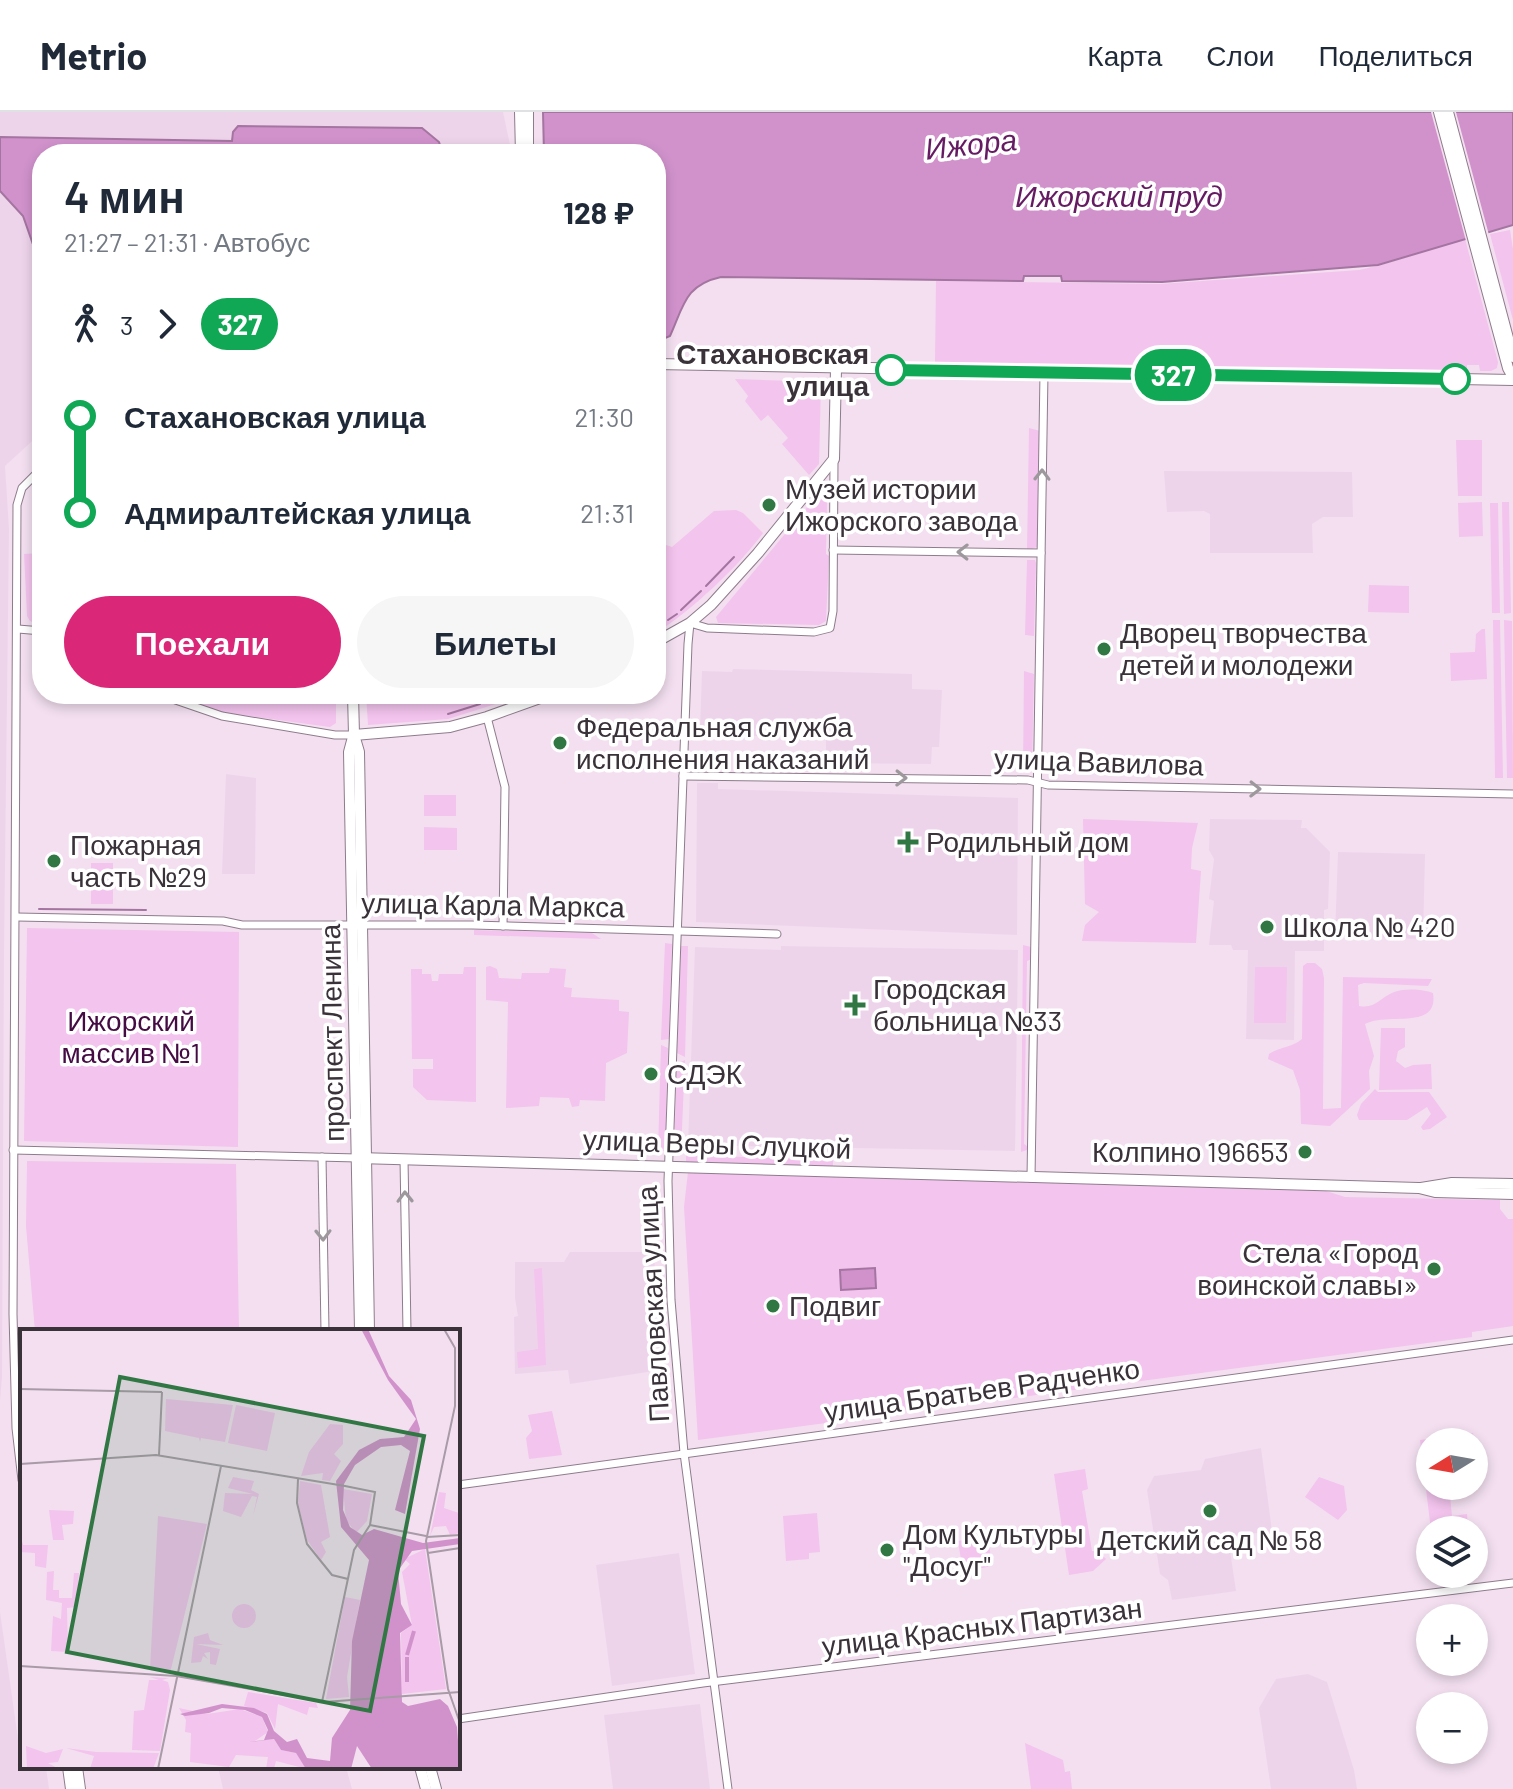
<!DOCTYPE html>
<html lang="ru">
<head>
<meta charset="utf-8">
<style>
  body { margin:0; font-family:Barlow,sans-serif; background:#f6f6f7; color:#1f2937; height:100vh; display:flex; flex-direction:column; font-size:30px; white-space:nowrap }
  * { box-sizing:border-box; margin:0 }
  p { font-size:26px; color:#747a83 }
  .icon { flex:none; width:44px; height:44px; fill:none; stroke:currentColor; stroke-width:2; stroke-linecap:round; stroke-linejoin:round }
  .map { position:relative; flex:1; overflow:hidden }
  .sheet { position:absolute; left:32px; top:32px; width:634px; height:560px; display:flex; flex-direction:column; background:#fff; border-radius:32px; box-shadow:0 4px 12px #0003 }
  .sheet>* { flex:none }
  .badge { padding:0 16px; border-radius:26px; font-size:28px; line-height:52px }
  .needle { width:52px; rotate:259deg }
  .fabs { position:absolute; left:1416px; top:1316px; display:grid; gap:16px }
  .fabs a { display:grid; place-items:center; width:72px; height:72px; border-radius:50%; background:#fff; box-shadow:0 4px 12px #0003; font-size:40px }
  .map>.badge { position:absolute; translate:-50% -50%; box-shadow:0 0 0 4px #fff }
  .legs { display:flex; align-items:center; gap:12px; height:88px; padding:0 32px; font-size:26px }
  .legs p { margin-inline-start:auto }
  .headline { display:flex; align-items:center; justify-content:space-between; height:136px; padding:0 32px }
  h1 { font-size:44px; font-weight:600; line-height:60px }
  .cta { display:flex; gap:16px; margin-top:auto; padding:16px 32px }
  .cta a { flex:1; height:92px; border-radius:48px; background:#db2777; color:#fff; font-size:32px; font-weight:600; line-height:92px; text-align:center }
  .cta a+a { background:#f6f6f7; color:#1f2937 }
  ul { padding:0 32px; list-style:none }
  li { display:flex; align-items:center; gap:28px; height:96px; font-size:30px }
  li i { display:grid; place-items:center; width:12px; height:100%; margin:0 10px; background:currentColor }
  li i::after { content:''; width:20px; height:20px; margin:-10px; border:6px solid; border-radius:50%; background:#fff }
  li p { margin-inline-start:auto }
  li:first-child i { background:linear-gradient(#0000 50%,currentColor 0) }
  li:last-child i { background:linear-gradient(currentColor 50%,#0000 0) }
  header { display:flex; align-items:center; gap:48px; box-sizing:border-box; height:112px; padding:0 40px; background:#fff; border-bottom:2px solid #e0e1e3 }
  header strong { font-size:38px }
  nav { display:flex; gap:44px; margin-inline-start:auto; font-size:28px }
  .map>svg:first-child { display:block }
</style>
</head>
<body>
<header>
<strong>Metrio</strong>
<nav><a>Карта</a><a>Слои</a><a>Поделиться</a></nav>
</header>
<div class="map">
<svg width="1513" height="1677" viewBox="0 0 1513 1677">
  <rect width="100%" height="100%" fill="#f3dff0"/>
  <!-- built -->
  <g fill="#eed4eb">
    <polygon points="0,0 503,0 510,33 510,42 42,42 42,320 5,354 9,417 4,840 2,1265 0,1289"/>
    <polygon points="1164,359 1352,360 1353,405 1323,405 1312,412 1313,441 1210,441 1210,402 1204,399 1167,400"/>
    <polygon points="733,557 912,562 912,577 942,578 939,635 932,635 931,652 826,651 826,623 779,623 778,616 759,615 757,624 740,623 734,619 700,618 702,559 732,560"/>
    <polygon points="226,662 256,666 255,762 222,762"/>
    <polygon points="697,671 718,671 718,677 1018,686 1017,823 696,810"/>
    <polygon points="1210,707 1302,708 1301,716 1306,716 1330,740 1328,797 1324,798 1324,839 1295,839 1294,928 1246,927 1248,838 1233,838 1231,833 1209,833 1214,789 1209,787 1214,747 1209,738"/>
    <polygon points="1338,740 1425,742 1423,827 1335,824"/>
    <polygon points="781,834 1018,838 1015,1039 688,1033 695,835 781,838"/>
    <polygon points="570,1140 654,1140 660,1258 570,1272 568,1258 515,1262 514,1205 518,1204 515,1186 515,1150 564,1150"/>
    <polygon points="1261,1336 1272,1419 1228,1425 1236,1479 1172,1488 1168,1468 1160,1462 1147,1378 1154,1364 1201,1358 1205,1347"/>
    <polygon points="679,1441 695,1562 612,1574 596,1453"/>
    <polygon points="0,1500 22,1655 46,1655 49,1677 0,1677"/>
    <polygon points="1308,1562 1327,1570 1354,1658 1357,1677 1271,1677 1259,1596 1276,1567"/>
    <polygon points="700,1592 710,1677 613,1677 604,1603"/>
    <polygon points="218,1655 346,1655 352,1677 223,1677"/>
  </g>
  <!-- green -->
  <g fill="#f3c4ee">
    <polygon points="1510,118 1513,137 1513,208 1490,122"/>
    <polygon points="1465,127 1498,250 1497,256 1491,259 1480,259 1479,253 1467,253 1467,259 935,250 936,169 1160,172 1359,158 1381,153"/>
    <polygon points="735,267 821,270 819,352 809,363 782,332 788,326 768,303 761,309 745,289 748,284"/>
    <polygon points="1029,316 1040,319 1039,434 1027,439"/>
    <polygon points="1456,328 1482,328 1482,384 1458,384"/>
    <polygon points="819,381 825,383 827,388 826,442 829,444 826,509 819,513 718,511 716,505"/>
    <polygon points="1482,390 1483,424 1459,425 1458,391"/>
    <polygon points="1502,390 1509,390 1511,501 1504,502"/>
    <polygon points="1490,391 1498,391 1500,501 1492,501"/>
    <path d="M736 398 743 401 763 421C739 454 691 499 656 521V421L666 433 672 435 714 399Z"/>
    <polygon points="42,441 42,514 30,509 27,504 24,442"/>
    <polygon points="1027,448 1035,448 1036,451 1034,524 1025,523"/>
    <polygon points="1369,473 1409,474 1409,501 1368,500"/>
    <polygon points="1493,508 1500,508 1503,666 1495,666"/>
    <polygon points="1504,508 1512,509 1513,666 1507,666"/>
    <polygon points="1482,517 1485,517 1487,567 1451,569 1450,541 1475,540 1476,522"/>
    <polygon points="1024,559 1034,562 1032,659 1023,661"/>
    <polygon points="169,582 336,582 336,611 330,615 225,601"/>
    <polygon points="366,582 527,582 448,607 368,613"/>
    <rect x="424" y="683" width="32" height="21"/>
    <polygon points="1083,707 1198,711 1192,736 1191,757 1201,759 1196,831 1082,829 1085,813 1099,800 1085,792"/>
    <polygon points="424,715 457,716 457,738 424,738"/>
    <rect x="91" y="751" width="22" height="41"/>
    <polygon points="27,816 239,820 238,1035 24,1029"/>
    <polygon points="474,818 592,821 601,827 474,823"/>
    <polygon points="665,831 672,832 669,927 661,928"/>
    <polygon points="1023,833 1031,835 1032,847 1027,849 1024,1032 1027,1034 1027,1038 1021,1040"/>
    <polygon points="681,834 688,834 685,945 677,941"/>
    <path d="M1307 851H1315L1322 857 1324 866 1323 997 1341 996 1343 865 1432 867 1428 874 1364 871 1358 873 1359 894C1376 897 1379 886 1394 880 1405 876 1423 877 1433 881 1439 919 1387 900 1365 912L1374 944 1369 959 1370 977 1330 1014 1301 1012 1300 978 1293 958 1268 947 1269 942C1279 935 1294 935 1302 927L1303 854Z"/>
    <polygon points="490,854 497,857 499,866 521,867 522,861 549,861 550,856 566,857 564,875 572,876 571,885 619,888 619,899 629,900 627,941 606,951 605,989 580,988 579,994 572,995 569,986 540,985 539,994 506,996 508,890 486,888 486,855"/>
    <polygon points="464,855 476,855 476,990 427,988 413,975 413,957 433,957 433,947 412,947 411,857 422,857 422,862 431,862 432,869 438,869 439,862 463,862"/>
    <polygon points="1255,855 1287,855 1286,911 1254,911"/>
    <polygon points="1381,916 1405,916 1405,935 1398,939 1396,949 1405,956 1413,953 1431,952 1432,977 1379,978"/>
    <polygon points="661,933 668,936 665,1039 658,1039"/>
    <polygon points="685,948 681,1039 674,1039 677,952"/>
    <polygon points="1375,977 1378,980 1429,980 1447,1005 1430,1017 1423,1018 1421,1015 1431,1002 1427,995 1407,1008 1359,1008 1357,1003 1361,992"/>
    <polygon points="686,1043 833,1048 833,1054 686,1050"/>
    <polygon points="27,1049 236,1052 239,1219 35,1219 26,1114"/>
    <polygon points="688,1060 1326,1079 1345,1085 1500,1088 1500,1097 1508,1107 1513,1107 1513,1214 1472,1220 1472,1225 698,1328 684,1095"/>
    <polygon points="542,1156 546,1253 518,1256 517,1240 538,1237 534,1157"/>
    <polygon points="552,1299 562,1343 529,1347 526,1326 532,1319 528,1303"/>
    <polygon points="1473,1321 1474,1330 1430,1330 1430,1374 1449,1374 1452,1404 1467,1402 1468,1416 1463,1417 1462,1413 1431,1418 1420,1328"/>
    <polygon points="1085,1357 1088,1377 1082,1379 1092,1439 1098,1439 1106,1447 1093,1459 1069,1463 1054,1362"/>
    <polygon points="1319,1365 1344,1374 1347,1398 1338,1408 1305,1385"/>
    <polygon points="817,1401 820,1440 809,1441 809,1447 786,1449 783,1404"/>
    <polygon points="988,1425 992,1454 963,1460 958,1429"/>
    <polygon points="1025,1631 1063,1648 1065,1660 1070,1659 1072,1677 1031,1677"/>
  </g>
  <!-- water -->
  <g fill="#d192cc" stroke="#a475a0" stroke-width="2">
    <path d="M543 0H1513V113L1378 153 1162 170 1062 169 1061 164H1024L1023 169 721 165C685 173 684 193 670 224L656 230V42H544Z"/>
    <polygon points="238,14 422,16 439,30 443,42 42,42 42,158 23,104 0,79 0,25 232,29 233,20"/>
    <polygon points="875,1156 876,1176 841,1178 840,1158"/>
  </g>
  <!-- pier -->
  <polygon fill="#f3dff0" points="1431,0 1456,0 1489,123 1466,129"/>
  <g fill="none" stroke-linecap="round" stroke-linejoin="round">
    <!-- stream -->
    <g stroke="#a475a0" stroke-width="2">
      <polyline points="706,474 734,445"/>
      <polyline points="681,498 701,479"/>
      <polyline points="668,508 677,502"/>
      <polyline points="656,516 659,514"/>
      <polyline points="208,584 235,590"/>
      <polyline points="485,590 509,582"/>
      <polyline points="448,602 480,592"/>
      <polyline points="39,797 146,798"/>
    </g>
    <!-- street casing -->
    <g stroke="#8e7c8c" stroke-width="9">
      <g id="street">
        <polyline points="833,438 1041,441"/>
        <polyline points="18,517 42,519"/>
        <polyline points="158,582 222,604 335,623 354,623"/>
        <polyline points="487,605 505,675 503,814"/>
        <polyline points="683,664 1028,668 1048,673 1513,682"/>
        <polyline points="17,805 223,809 242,813 472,813 777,822"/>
        <polyline points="13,1038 358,1046"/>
        <polyline points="322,1045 325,1219"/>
        <polyline points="404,1047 407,1219"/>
        <polyline points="1031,1066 1044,261"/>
        <polyline points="22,1368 16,1316 13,1202 17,393 22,376 42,356"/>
        <polyline points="458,1373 1513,1228"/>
        <polyline points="458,1607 703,1571 1513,1471"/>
        <polyline points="728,1677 684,1341 671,1188 668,1069 688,532 690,511 707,516 814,520 830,516 833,499 834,349"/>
      </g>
    </g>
    <!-- secondary casing -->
    <g stroke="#8e7c8c" stroke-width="12">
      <g id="secondary">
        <polyline points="520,0 521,42"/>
        <polyline points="528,0 528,42"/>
        <polyline points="1439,0 1508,256 1513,265"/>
        <polyline points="1448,0 1513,245"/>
        <polyline points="656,252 1513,268"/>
        <polyline points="656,530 690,511 711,493 758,441 834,347 836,257"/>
        <polyline points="353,582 354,623 359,640 369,1219"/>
        <polyline points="354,623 450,615 487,605 551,582"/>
        <polyline points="353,625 349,640 360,1219"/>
        <polyline points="358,1046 1419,1076 1435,1080 1513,1082"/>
        <polyline points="1421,1076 1452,1071 1513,1072"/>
        <polyline points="68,1655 71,1677"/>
        <polyline points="77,1655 80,1677"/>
        <polyline points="420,1655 426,1677"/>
        <polyline points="430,1655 436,1677"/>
      </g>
    </g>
    <!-- street -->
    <use href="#street" stroke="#fff" stroke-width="7"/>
    <!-- secondary -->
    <use href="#secondary" stroke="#fff" stroke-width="10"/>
  </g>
  <!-- one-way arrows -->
  <defs><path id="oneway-chevron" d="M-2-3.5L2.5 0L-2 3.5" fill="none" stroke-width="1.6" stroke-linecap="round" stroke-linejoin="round" transform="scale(2)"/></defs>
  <g stroke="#9c989c">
    <use href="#oneway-chevron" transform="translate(1042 363) rotate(-89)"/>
    <use href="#oneway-chevron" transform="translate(963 440) rotate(-179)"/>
    <use href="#oneway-chevron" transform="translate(901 666) rotate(1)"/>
    <use href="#oneway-chevron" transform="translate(1255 677) rotate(1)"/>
    <use href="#oneway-chevron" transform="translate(405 1085) rotate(-91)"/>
    <use href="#oneway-chevron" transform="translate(323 1123) rotate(89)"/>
  </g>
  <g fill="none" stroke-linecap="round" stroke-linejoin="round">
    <!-- line-1 casing -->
    <g stroke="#fff" stroke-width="18">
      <polyline id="line-1" points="891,258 1455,267"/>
    </g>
    <!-- line-1 -->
    <use href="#line-1" stroke="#10a855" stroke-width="12"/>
  </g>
  <!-- markers -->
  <g fill="#fff" stroke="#10a855" stroke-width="4">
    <circle cx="891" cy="258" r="14"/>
    <circle cx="1455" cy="267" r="14"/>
  </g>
  <g fill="#317743" stroke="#fff" stroke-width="3">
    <circle cx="769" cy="393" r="8"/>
    <circle cx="1104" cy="537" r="8"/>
    <circle cx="560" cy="631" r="8"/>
    <path d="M904 718h8v8h8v8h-8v8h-8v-8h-8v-8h8z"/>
    <circle cx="54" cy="749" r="8"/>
    <circle cx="1267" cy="815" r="8"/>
    <path d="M851 881h8v8h8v8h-8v8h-8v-8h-8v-8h8z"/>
    <circle cx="651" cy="962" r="8"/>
    <circle cx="1305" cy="1040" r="8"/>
    <circle cx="1434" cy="1157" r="8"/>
    <circle cx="773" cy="1194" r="8"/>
    <circle cx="1210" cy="1399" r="8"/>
    <circle cx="887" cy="1438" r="8"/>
  </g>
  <g text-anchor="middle" stroke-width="7" stroke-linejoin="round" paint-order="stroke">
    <!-- stop labels -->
    <g font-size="28" font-weight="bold" fill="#3a3239" stroke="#fff" text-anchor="end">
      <text x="869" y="252">Стахановская<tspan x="869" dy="32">улица</tspan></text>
    </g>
    <!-- poi labels -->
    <g font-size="28" fill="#3a3239" stroke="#fff" text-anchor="start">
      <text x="785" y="387">Музей истории<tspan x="785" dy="32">Ижорского завода</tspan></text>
      <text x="1120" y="531">Дворец творчества<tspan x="1120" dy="32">детей и молодежи</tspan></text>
      <text x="576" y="625">Федеральная служба<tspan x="576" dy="32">исполнения наказаний</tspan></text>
      <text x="926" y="740">Родильный дом</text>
      <text x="70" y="743">Пожарная<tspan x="70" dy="32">часть №29</tspan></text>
      <text x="1283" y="825">Школа № 420</text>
      <text x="873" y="887">Городская<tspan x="873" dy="32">больница №33</tspan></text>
      <text x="667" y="972">СДЭК</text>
      <text x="1289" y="1050" text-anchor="end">Колпино 196653</text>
      <text x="1418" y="1151" text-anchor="end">Стела «Город<tspan x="1418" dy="32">воинской славы»</tspan></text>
      <text x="789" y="1204">Подвиг</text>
      <text x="903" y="1432">Дом Культуры<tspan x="903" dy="32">"Досуг"</tspan></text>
      <text x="1210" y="1438" text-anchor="middle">Детский сад № 58</text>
    </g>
    <!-- street labels -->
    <g font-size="28" fill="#3a3239" stroke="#fff">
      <text transform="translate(1099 650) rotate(2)" y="10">улица Вавилова</text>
      <text transform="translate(493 793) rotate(1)" y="10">улица Карла Маркса</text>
      <text transform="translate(332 921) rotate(-91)" y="10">проспект Ленина</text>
      <text transform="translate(717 1032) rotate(2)" y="10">улица Веры Слуцкой</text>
      <text transform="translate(653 1192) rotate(-93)" y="10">Павловская улица</text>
      <text transform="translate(982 1278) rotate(-8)" y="10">улица Братьев Радченко</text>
      <text transform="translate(982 1515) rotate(-7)" y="10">улица Красных Партизан</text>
    </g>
    <!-- park labels -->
    <g font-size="28" fill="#450c43" stroke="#fff">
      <text x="131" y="919">Ижорский<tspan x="131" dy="32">массив №1</tspan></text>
    </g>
    <!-- water labels -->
    <g font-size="30" font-style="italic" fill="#651b62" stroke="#fff">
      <text transform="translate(971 33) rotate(-6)" y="10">Ижора</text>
      <text x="1119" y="95">Ижорский пруд</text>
    </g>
  </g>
  <!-- overview -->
  <g transform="translate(20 1217)">
    <rect width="440" height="440" fill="#f3dff0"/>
    <path d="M146 70 213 76 205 113 181 109 180 113 179 109 145 102ZM216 76 255 84 247 122 208 114ZM310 95 323 96V115L314 125 321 132 310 152 302 151 303 144 281 147 289 123ZM213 148 234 152 231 161 239 165 233 187 237 168 232 167 221 188 203 182 205 164 233 165 208 159ZM280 152 301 156 310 208 301 213 306 223 301 231 287 211 278 175ZM323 160 352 165 347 192 336 204 326 191ZM419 163 426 164 424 179 439 184 440 204 430 206 426 197 414 198 410 207ZM29 181 54 182 53 195 42 196 44 211H33ZM138 187 187 195 150 344 130 341ZM3 212V216H28L26 239 15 237V224L0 223ZM405 220 426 360 382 365 381 304 392 296 382 243 390 235 384 230ZM34 242 33 261H39V269H52L54 244H59L56 278 47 279 48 323 31 322 33 287 41 290 42 274 26 271 27 243ZM325 268 340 271 327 348 329 368 306 370ZM212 287a12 12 0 1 1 24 0a12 12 0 1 1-24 0ZM188 304 190 311 203 316 176 315 200 320 196 336 190 335V323L184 324 188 330 183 327 181 333 171 334 174 308ZM130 348 149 349 142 351 148 353 150 361 140 422 112 421 114 382 124 381 129 351H139ZM228 363 296 374 298 379 289 378 287 386 258 375 255 400 247 384 224 377ZM159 379 187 385 220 380 242 388 248 403 235 412 254 410 261 421 276 424 287 440 256 432 254 440H246L248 428 216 426 209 438 170 433 171 404 165 403 166 391ZM6 417 26 424 43 420 38 433 28 434 37 439 7 440ZM46 419 76 423 139 424 133 440H70L74 427Z" fill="#f3c4ee"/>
    <path d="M341 0H348L369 47 391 71 400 100 385 185 375 181 390 122 381 116 361 118 335 136 324 155 323 181 330 198 342 206 354 200 403 214 440 209V215L392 222 378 242 381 275 392 296 380 304 382 373 388 377 420 370 428 377 437 398 440 440H352L337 417 331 440H286L276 424 261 421 254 410 229 413 244 411 248 401 242 388 225 381 202 379 189 384 165 387 160 385 202 375 234 379 247 385 254 402 267 413 277 410 287 429 310 432 312 409 330 381 332 312 349 231 321 198 316 152 339 121 360 110 384 108 396 90 368 51Z" fill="#d192cc"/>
    <path fill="none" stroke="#d192cc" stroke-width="4" d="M387 326 394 302M387 353V328"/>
    <path fill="none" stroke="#a99aa7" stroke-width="2" d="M424 0 435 19V77L406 212 428 360 440 394M0 60 142 63M139 126 142 63M0 135 136 126 325 157 355 163 350 196M278 150 277 174 287 215 312 246 328 250M350 196 406 207M407 208 440 206M408 224 440 219M0 337 156 347 304 373 440 363M302 373 334 221 350 196M138 440 201 137"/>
    <path fill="#317743" fill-opacity="0.15" stroke="#317743" stroke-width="4" d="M100 48 404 107 350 382 47 323Z"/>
    <rect width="440" height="440" fill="none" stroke="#3a3239" stroke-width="4"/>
  </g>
</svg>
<div class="fabs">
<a><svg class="needle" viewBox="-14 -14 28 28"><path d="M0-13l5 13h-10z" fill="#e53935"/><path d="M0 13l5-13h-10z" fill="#747a83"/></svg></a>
<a><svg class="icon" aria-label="layers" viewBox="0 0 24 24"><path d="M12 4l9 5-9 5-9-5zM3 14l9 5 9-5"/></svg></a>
<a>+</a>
<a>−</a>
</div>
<b class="badge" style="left:1173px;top:263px;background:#10a855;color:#fff">327</b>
<section class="sheet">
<div class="headline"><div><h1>4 мин</h1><p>21:27 – 21:31 · Автобус</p></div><b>128 ₽</b></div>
<div class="legs"><svg class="icon" aria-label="walk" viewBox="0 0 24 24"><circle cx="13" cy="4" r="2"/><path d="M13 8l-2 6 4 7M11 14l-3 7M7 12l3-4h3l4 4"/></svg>3<svg class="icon" aria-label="forward" viewBox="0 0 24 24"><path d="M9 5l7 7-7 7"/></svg><b class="badge" style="background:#10a855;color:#fff">327</b></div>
<ul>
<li><i style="color:#10a855"></i><b>Стахановская улица</b><p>21:30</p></li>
<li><i style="color:#10a855"></i><b>Адмиралтейская улица</b><p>21:31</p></li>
</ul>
<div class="cta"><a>Поехали</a><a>Билеты</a></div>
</section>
</div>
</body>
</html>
